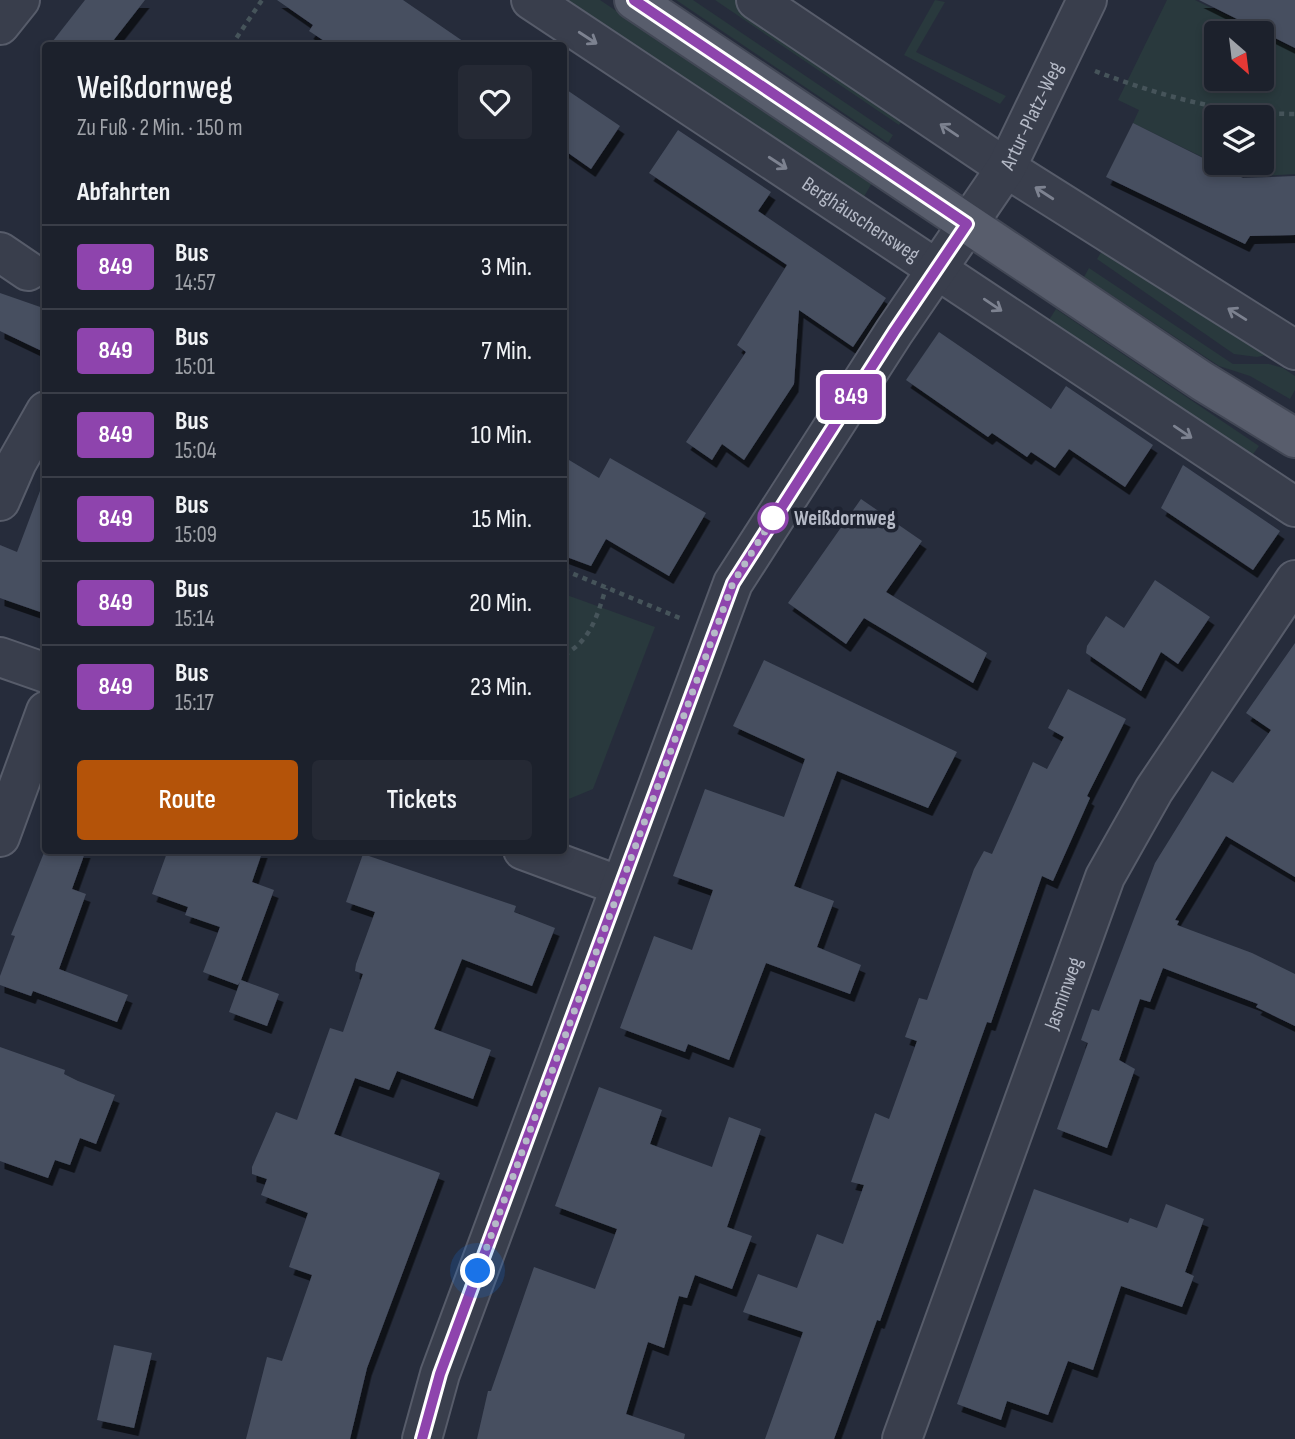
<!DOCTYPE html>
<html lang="de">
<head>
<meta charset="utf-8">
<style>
  body { margin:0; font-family:"Sofia Sans Condensed",sans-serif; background:#252934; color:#f1f3f6; height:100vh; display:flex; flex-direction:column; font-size:26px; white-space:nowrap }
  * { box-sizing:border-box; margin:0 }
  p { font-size:23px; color:#a0a3a9 }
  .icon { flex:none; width:38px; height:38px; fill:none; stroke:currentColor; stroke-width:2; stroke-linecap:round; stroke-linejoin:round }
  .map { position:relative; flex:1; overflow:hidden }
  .sheet { position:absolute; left:42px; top:42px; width:525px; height:812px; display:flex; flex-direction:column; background:#1c212c; border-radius:7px; box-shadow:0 4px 10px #0003,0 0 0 2px #3a3e48 }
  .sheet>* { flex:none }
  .badge { padding:0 14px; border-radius:5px; font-size:24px; line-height:46px }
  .needle { width:46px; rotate:152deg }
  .controls { position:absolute; left:1204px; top:21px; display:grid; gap:14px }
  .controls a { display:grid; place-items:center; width:70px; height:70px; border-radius:7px; background:#1c212c; box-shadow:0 4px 10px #0003,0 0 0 2px #3a3e48; font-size:35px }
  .you { position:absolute; width:35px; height:35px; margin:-18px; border:5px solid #fff; border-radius:50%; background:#1a73e8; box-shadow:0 0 0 10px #1a73e833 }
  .map>.badge { position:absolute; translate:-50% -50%; box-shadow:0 0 0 4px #fff }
  h2 { padding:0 35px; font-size:26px; line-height:63px }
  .round { display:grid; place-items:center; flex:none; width:74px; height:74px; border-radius:7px; background:#252934 }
  .headline { display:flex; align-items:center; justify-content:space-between; height:119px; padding:0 35px }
  h1 { font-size:33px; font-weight:600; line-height:52px }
  .action { display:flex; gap:14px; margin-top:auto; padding:14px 35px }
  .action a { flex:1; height:80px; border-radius:7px; background:#b45309; color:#fff; font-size:28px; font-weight:600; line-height:80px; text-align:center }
  .action a+a { background:#252934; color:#f1f3f6 }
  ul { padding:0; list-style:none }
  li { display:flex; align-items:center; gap:21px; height:84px; padding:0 35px; border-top:2px solid #3a3e48 }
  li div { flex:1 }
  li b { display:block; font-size:26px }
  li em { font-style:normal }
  li .badge { min-width:77px; font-weight:700; text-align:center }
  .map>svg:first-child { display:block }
</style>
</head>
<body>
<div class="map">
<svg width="1295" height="1439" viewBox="0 0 1295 1439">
  <defs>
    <filter id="shadow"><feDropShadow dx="4.5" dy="8" stdDeviation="0" flood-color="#0009"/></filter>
  </defs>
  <rect width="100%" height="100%" fill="#262c3b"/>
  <!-- green -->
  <g fill="#29393d" fill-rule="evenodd">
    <polygon points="561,0 600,0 872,183 862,200"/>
    <polygon points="676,0 693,0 893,135 888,143"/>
    <polygon points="715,0 735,0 906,115 899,125"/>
    <polygon points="935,0 945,2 916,52 1006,96 1000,104 904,55"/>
    <path d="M1167 0H1195L1261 33H1216V79H1262V33L1295 50V174L1243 177 1133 123 1139 110 1118 100ZM1216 117H1262V163H1216Z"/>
    <polygon points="1105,246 1271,354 1257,357 1234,354 1097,259"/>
    <polygon points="1089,268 1233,364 1269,364 1283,368 1295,376 1295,390 1290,399 1250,376 1219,366 1084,277"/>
    <polygon points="1056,309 1259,446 1251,457 1049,320"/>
    <polygon points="564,594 655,627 593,789 564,801"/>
  </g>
  <!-- building -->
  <g fill="#474f60" filter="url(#shadow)">
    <polygon points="85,0 145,0 109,46 49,46"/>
    <polygon points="277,0 403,0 470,46 332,46 309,31 313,25"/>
    <polygon points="1199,0 1295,0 1295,48"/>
    <polygon points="564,88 620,126 591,169 564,150"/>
    <polygon points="1133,123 1243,178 1295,176 1295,235 1250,236 1245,244 1106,177"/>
    <polygon points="678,130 771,192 758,211 886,298 853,347 799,310 794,384 744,460 722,444 712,460 686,442 746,352 737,345 787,265 649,173"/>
    <polygon points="0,293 46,309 46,353 0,331"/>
    <polygon points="939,332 1051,409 1066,386 1153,445 1125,487 1069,449 1055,468 1031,452 1027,457 992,433 988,437 906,380"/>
    <polygon points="564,457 599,478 610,458 706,513 669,576 606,539 591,566 564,556"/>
    <polygon points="1183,465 1280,531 1253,570 1161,508"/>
    <polygon points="43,483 46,484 46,614 0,598 0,545 17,552"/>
    <polygon points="861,499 922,541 886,592 987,653 973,683 864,618 846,644 788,603"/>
    <polygon points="1155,580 1210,617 1178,664 1161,652 1141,691 1086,653 1087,646 1106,616 1124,628"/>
    <polygon points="1295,643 1295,877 1226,836 1175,920 1179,921 1177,925 1252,953 1295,974 1295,1026 1256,1007 1258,1004 1163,968 1150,1002 1140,999 1119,1060 1135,1069 1107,1148 1057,1129 1088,1043 1081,1040 1092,1009 1099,1011 1155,863 1212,771 1233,783 1271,730 1246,713"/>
    <polygon points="764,660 957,752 928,808 837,771 794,886 834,901 817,947 861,965 850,994 766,963 729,1060 688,1044 685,1052 620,1028 654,936 692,950 713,890 673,876 705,789 784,817 805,759 733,726"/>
    <polygon points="1068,689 1126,719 1087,796 1090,798 1053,881 1042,876 991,1023 987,1022 880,1321 877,1320 834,1439 765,1439 803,1332 743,1312 758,1274 797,1288 817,1234 843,1244 864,1185 851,1182 875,1113 889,1119 917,1041 905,1037 919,998 927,1000 974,869 984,851 992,854 1033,762 1047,769 1064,737 1048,728"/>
    <polygon points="45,850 86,850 72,889 86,894 59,969 128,995 117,1022 33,991 31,996 0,985 0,976 15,936 11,935"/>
    <polygon points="168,850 263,850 252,882 274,890 241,980 279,994 267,1026 229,1012 240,982 238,985 203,972 220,927 185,915 188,907 152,894"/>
    <polygon points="363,854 516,906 514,912 555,928 532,986 462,959 434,1029 491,1050 473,1099 397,1071 389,1090 355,1078 334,1134 440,1173 367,1368 350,1439 246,1439 267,1357 282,1361 312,1275 289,1267 308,1213 261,1195 267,1179 252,1174 252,1167 276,1112 297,1120 330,1028 343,1032 363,974 355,971 356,964 375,912 346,902"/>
    <polygon points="0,1047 65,1070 64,1074 78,1081 115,1095 96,1144 80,1138 70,1165 55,1160 48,1178 0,1161"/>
    <polygon points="599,1087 662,1110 650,1144 712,1167 729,1117 761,1129 727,1227 752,1236 732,1289 695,1275 687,1298 679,1296 664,1348 648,1342 626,1414 685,1434 684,1439 477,1439 488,1391 491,1391 534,1267 595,1289 617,1229 555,1206"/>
    <polygon points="1034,1189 1128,1223 1130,1218 1157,1228 1166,1204 1204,1219 1185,1272 1194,1276 1182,1307 1121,1286 1093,1370 1068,1361 1048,1415 1007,1401 1001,1420 957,1404"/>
    <polygon points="114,1345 152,1353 134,1428 97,1420"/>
  </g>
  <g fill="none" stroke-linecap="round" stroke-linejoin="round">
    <!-- minor casing -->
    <g stroke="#575c6a" stroke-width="42">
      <g id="minor">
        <path id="s1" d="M531 0 1295 507"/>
        <polyline points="756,0 1006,168 1295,350"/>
        <polyline points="0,25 20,0"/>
        <polyline points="0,252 28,271"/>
        <polyline points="0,501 17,462 46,411"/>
        <polyline points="0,657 46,673"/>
        <polyline points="0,837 46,711"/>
        <polyline points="523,850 620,886"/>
        <path id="s2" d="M422 1439 440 1374 733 583 894 332 1006 168 1087 0"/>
        <path id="s3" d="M902 1439 1105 877 1154 790 1295 580"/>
      </g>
    </g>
    <!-- major casing -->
    <g stroke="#424755" stroke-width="42">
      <polyline id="major" points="634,0 1202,381 1295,438"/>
    </g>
    <!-- path -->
    <g stroke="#46545a" stroke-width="4.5" stroke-dasharray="5 5" stroke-linecap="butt">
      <polyline points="231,46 262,0"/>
      <path d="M1095 71C1161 96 1224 114 1295 114"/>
      <polyline points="564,570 682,619"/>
      <path d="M564 655C591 640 597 616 606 588"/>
    </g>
    <!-- minor -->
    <use href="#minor" stroke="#393e4c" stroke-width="38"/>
    <!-- major -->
    <use href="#major" stroke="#585d6c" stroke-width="38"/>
  </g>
  <!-- one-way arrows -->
  <defs><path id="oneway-shaft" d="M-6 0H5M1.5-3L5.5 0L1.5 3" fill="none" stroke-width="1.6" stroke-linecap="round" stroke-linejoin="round" transform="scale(1.75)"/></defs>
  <g stroke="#7d8290">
    <use href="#oneway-shaft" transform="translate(588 38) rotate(33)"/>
    <use href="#oneway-shaft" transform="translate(949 130) rotate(-146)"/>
    <use href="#oneway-shaft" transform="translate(778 163) rotate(33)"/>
    <use href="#oneway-shaft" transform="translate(1044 193) rotate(-147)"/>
    <use href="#oneway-shaft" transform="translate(993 305) rotate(34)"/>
    <use href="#oneway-shaft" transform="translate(1237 314) rotate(-148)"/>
    <use href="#oneway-shaft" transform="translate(1183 432) rotate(34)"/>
  </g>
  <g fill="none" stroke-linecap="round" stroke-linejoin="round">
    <!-- line casing -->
    <g stroke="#fff" stroke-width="16">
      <polyline id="line" points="422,1439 440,1374 733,583 894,332 967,224 634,0"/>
    </g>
    <!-- line -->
    <use href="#line" stroke="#8e44ad" stroke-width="10"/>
    <!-- walk -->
    <polyline stroke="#b5bac7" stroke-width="7" stroke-dasharray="0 12.6" points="478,1271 733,583 775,515 773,518"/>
  </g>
  <!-- markers -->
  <circle fill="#fff" stroke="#8e44ad" stroke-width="3.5" cx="773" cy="518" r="14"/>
  <g text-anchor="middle" stroke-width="7" stroke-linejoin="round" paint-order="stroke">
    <!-- street labels -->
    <g font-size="21" fill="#b5bac7" stroke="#1e2331">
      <text dy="7" stroke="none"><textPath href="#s2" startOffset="1466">Artur-Platz-Weg</textPath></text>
      <text dy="7" stroke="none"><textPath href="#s1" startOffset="396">Berghäuschensweg</textPath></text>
      <text dy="7" stroke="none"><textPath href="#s3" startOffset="474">Jasminweg</textPath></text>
    </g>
    <!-- stop labels -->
    <g font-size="21" font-weight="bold" fill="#b5bac7" stroke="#1e2331" text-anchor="start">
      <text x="794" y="525">Weißdornweg</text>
    </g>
  </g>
</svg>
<div class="controls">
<a><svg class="needle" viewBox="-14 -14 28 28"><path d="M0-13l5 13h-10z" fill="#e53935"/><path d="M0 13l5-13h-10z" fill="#a0a3a9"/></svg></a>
<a><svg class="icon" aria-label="layers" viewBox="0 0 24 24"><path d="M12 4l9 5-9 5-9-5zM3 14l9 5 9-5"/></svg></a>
</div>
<div class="you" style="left:478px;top:1271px"></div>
<b class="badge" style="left:851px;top:397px;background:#8e44ad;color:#fff">849</b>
<section class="sheet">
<div class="headline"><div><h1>Weißdornweg</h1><p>Zu Fuß · 2 Min. · 150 m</p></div><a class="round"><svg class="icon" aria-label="heart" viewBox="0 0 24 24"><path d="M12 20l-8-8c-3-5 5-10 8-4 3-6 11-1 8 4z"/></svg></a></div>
<h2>Abfahrten</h2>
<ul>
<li><span class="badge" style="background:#8e44ad;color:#fff">849</span><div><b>Bus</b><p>14:57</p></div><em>3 Min.</em></li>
<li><span class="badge" style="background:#8e44ad;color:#fff">849</span><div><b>Bus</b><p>15:01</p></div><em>7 Min.</em></li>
<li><span class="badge" style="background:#8e44ad;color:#fff">849</span><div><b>Bus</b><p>15:04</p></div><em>10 Min.</em></li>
<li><span class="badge" style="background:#8e44ad;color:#fff">849</span><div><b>Bus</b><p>15:09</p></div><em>15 Min.</em></li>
<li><span class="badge" style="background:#8e44ad;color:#fff">849</span><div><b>Bus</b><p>15:14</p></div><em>20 Min.</em></li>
<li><span class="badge" style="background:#8e44ad;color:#fff">849</span><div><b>Bus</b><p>15:17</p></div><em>23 Min.</em></li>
</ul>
<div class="action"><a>Route</a><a>Tickets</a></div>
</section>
</div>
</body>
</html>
